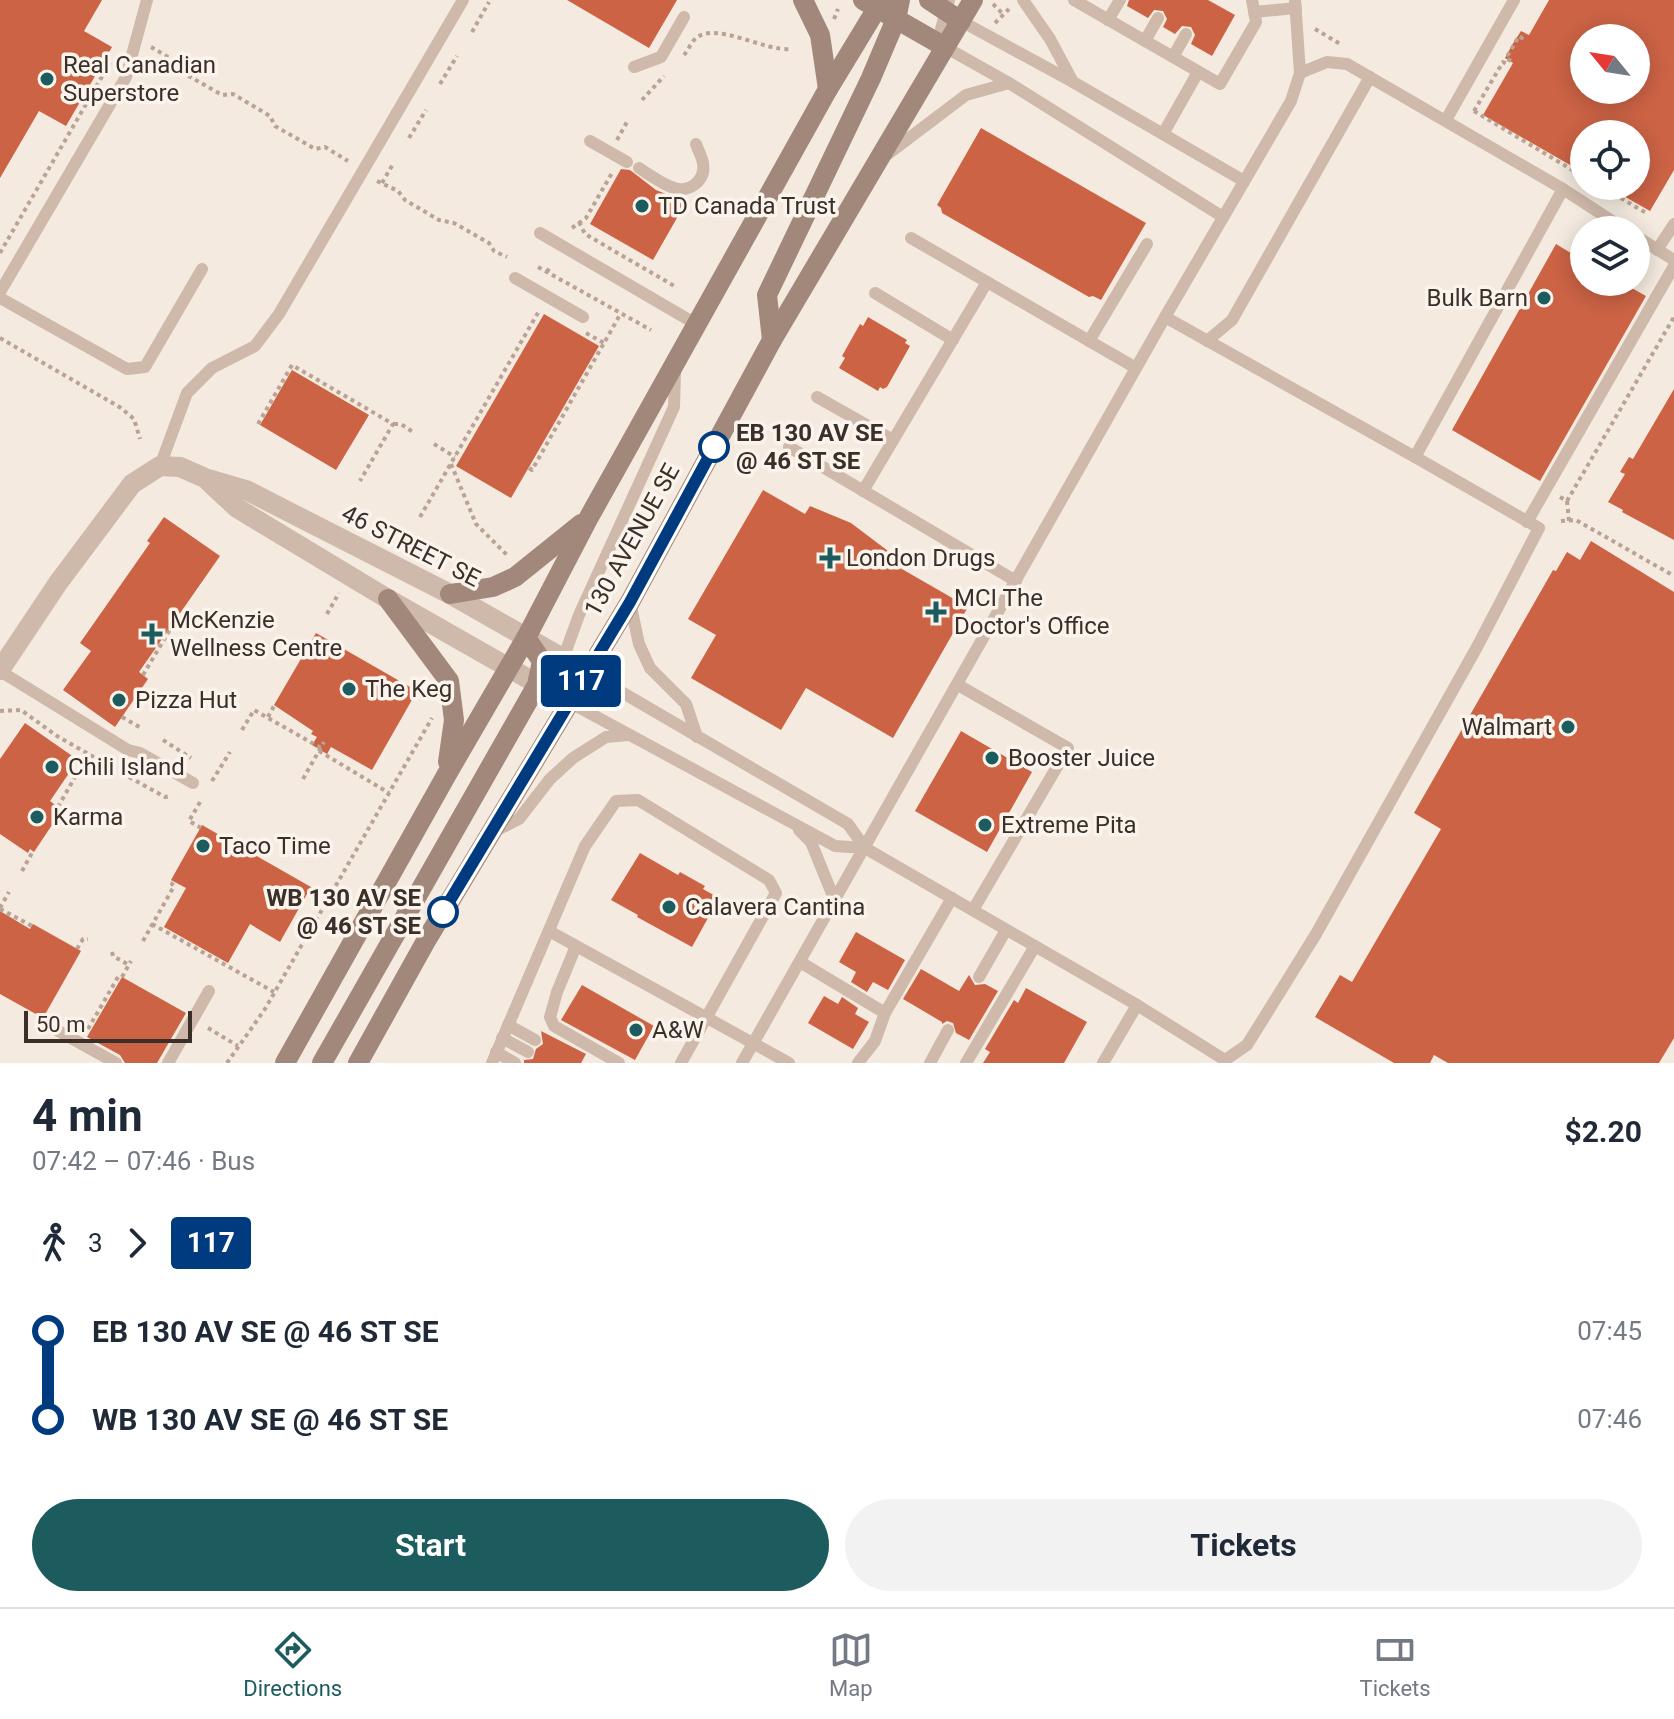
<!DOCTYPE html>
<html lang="en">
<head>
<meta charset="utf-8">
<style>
  body { margin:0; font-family:Roboto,sans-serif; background:#f2f2f3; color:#1f2937; height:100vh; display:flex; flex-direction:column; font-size:30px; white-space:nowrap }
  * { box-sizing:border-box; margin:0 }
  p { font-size:26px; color:#747a83 }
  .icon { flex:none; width:44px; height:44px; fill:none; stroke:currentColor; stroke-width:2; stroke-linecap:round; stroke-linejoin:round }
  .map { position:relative; height:1063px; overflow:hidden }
  .details { display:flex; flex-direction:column; background:#fff; flex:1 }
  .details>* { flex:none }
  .badge { padding:0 16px; border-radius:6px; font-size:28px; line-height:52px }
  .needle { width:52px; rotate:300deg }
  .tools { position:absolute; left:1570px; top:24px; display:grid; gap:16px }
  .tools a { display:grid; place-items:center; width:80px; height:80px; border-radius:50%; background:#fff; box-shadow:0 4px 20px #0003; font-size:40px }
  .scale { position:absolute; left:24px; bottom:20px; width:168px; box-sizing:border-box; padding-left:8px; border:4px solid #3b2f2a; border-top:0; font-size:22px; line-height:28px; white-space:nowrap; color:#3b2f2a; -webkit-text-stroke:6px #fbf4ec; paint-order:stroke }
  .map>.badge { position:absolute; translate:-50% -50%; box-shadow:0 0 0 4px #fff }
  .legs { display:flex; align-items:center; gap:12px; height:88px; padding:0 32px; font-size:26px }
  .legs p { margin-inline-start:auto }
  .summary { display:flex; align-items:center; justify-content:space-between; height:136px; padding:0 32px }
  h1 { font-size:44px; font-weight:700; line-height:60px }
  .action { display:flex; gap:16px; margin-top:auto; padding:16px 32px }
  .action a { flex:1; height:92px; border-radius:48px; background:#1c5c5f; color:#fff; font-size:32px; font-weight:700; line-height:92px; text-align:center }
  .action a+a { background:#f2f2f3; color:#1f2937 }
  ul { padding:0 32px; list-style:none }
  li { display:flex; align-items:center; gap:28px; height:88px; font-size:30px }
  li i { display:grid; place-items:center; width:12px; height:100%; margin:0 10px; background:currentColor }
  li i::after { content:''; width:20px; height:20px; margin:-10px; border:6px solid; border-radius:50%; background:#fff }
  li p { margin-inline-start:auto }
  li:first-child i { background:linear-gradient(#0000 50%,currentColor 0) }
  li:last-child i { background:linear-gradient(currentColor 50%,#0000 0) }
  .dock { display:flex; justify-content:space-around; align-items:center; height:112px; border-top:2px solid #e0e1e3; background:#fff; font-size:22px; color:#747a83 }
  .dock a { display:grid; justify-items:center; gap:4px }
  .dock .active { color:#1c5c5f }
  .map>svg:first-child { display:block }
</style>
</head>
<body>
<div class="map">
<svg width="1674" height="1063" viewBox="0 0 1674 1063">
  <rect width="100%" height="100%" fill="#f4eadf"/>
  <!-- building -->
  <g fill="#cc6345" fill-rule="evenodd">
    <polygon points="0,0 102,0 84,31 112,47 66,126 39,111 0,178"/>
    <polygon points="567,0 677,0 649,48"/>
    <polygon points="1129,0 1208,0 1235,15 1212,56 1191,44 1195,35 1191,27 1182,26 1175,34 1163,27 1167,19 1163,11 1154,10 1148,18 1127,6"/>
    <path d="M1549 0H1674V170L1650 211 1606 186H1636V134H1584V173L1483 115 1513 63 1505 58 1512 45 1521 31 1529 35ZM1584 38H1636V90H1584Z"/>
    <polygon points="981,128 1146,223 1101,300 1093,296 1089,297 942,213 941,208 937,205"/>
    <polygon points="621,169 630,170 656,190 686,202 653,260 590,224"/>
    <polygon points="1556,244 1584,261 1584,282 1621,282 1646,296 1540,481 1452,430"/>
    <polygon points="544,314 599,346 511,498 456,466"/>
    <polygon points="868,317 907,340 905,343 910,346 887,387 883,389 880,387 878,391 839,368 845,358 842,356 860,324 863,326"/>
    <polygon points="292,370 369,415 336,470 260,425"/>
    <polygon points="1674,389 1674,540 1622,512 1623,510 1608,502 1625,474 1620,472 1629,457 1633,459"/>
    <polygon points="763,490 805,514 810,506 851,523 892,554 888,561 968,607 893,738 806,688 781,730 691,678 716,635 688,619"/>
    <polygon points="164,517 220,556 139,672 148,679 115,727 63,690 91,651 80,643 150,543 147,541"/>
    <polygon points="1591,541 1674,592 1674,1038 1659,1063 1448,1063 1434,1055 1430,1063 1394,1063 1315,1017 1340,975 1352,982 1441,829 1414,813 1553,570 1556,571 1567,552 1580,560"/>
    <polygon points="316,633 417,691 372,770 331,747 327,754 312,745 317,737 311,734 313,731 274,705"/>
    <polygon points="25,723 78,760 50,801 62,810 34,852 30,849 28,853 0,834 0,759"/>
    <polygon points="961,731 1032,772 987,852 915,811"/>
    <polygon points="202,825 311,887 280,942 250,924 228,963 164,927 186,888 171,880"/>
    <polygon points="640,853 678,875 680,872 705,886 703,889 719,898 692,947 637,917 638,915 611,900"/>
    <polygon points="0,911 30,929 33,924 81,951 43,1018 0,994"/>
    <polygon points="856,932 905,960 888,990 873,982 867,992 851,982 856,972 839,962"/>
    <polygon points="921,969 959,991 969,975 975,985 985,984 998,991 969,1040 956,1033 953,1023 947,1021 942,1024 942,1022 903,999"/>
    <polygon points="122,977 186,1013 157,1063 125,1063 120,1055 87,1037"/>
    <polygon points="582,985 654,1026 635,1060 561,1020"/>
    <polygon points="1026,988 1087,1022 1064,1063 983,1063 990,1052 985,1049 1014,1000 1018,1003"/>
    <polygon points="824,996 838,1004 842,997 858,1008 855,1014 869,1022 853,1049 808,1023"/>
    <polygon points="541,1031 586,1054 581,1063 524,1063 524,1060 533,1059 536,1049 543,1044"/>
  </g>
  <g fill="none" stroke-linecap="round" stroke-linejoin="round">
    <!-- path -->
    <g stroke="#baa394" stroke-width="4" stroke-dasharray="4 4" stroke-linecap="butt">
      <polyline points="993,4 1004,15"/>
      <polyline points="834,19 838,9"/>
      <polyline points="995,23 1009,9"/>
      <polyline points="1315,29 1342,45"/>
      <polyline points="472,32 489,2"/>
      <polyline points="151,47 180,64 187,75 222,95 233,94 270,116 275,126 315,149 325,147 348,161"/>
      <path d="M684 55C688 50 691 43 695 39 714 20 765 52 791 49"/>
      <polyline points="440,84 457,56"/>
      <polyline points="642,100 664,76"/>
      <polyline points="1474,111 1584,177"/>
      <polyline points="1474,111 1503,62 1507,64 1511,57 1508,55 1519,36 1522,38 1525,33"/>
      <polyline points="409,138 426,110"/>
      <polyline points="617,140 627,122"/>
      <polyline points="377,181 398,191 405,200 439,220 454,223 489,243 494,251 507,257"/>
      <polyline points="382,183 393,164"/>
      <polyline points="1600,186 1648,214"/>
      <polyline points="579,222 585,234 676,287"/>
      <polyline points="572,228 586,218 612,173"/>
      <polyline points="0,253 111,61"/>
      <polyline points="538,267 651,330"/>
      <polyline points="547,272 551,265"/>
      <polyline points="586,333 604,343"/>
      <polyline points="0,338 121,408 134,419 140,439"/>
      <polyline points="258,424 292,365 393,424 360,481"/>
      <polyline points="394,424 401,424 413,432"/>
      <polyline points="434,444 455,457"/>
      <polyline points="451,464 476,524 508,556"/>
      <polyline points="529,468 532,470 621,313"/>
      <polyline points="1560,497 1567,501 1674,317"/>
      <polyline points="1567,501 1569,521"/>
      <polyline points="420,517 539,311"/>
      <polyline points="1561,521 1576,520 1674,576"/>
      <polyline points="327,614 339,593"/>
      <polyline points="143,675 175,621"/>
      <polyline points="0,711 21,710 57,736 106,764"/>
      <polyline points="122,717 141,728"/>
      <polyline points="268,717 274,706"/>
      <polyline points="242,730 254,710 321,748"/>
      <polyline points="163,740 191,758"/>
      <polyline points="319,751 389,793"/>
      <polyline points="129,777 165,797 170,796"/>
      <polyline points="303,779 324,742"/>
      <polyline points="212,781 230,752"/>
      <polyline points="200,802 189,821 201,828"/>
      <polyline points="58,807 88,754"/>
      <polyline points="22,871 33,851"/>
      <polyline points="310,889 328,899"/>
      <polyline points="0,908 9,892"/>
      <polyline points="0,909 32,926"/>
      <polyline points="152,924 274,992"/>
      <polyline points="143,941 174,886 172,884 174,881"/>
      <polyline points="77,949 83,939 88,939"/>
      <polyline points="112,952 113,956 129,965"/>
      <polyline points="122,977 131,961"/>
      <polyline points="208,1028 238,1046"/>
      <polyline points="88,1029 118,977 121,978"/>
      <polyline points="227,1063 265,1009 432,718"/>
    </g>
    <!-- lane -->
    <g stroke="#ceb9aa" stroke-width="12">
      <polyline points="949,0 941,29 945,47 1009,83 1223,217"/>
      <polyline points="1023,0 1050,39 1073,82"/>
      <polyline points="1074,0 1220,84 1256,22 1252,0"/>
      <polyline points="1295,0 1300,73 1291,101 1165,317 1415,457 1563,189"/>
      <polyline points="1254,12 1296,8"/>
      <polyline points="1108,20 1120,0"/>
      <polyline points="961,21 1073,82 1244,181"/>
      <polyline points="1145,41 1158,18"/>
      <polyline points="1173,57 1186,34"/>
      <polyline points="634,67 661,57 684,17"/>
      <polyline points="1300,73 1327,62 1347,64 1563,189 1626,230"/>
      <polyline points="1446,120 1514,0"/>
      <polyline points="1163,134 1198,72"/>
      <polyline points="590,141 627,162"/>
      <polyline points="888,154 966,95 1009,83"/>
      <path d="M639 168C650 175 662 184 674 188 690 193 706 180 703 163 702 157 698 150 696 144"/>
      <polyline points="540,233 696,324"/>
      <polyline points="1636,236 1674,260"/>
      <polyline points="911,238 1136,368"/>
      <polyline points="1657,250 1674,224"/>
      <polyline points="515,278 583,317"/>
      <polyline points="0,292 126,77 147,0"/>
      <polyline points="875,293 953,340"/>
      <polyline points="0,298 127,369 145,367 202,269"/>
      <polyline points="1089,341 1147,244"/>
      <polyline points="1207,341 1232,320 1370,77"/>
      <polyline points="675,370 674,407 579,615 563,659 569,702 835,846 865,848"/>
      <polyline points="817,397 893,440"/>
      <polyline points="789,447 1016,581"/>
      <polyline points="160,466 187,393 212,368 255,346 279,314 463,0"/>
      <polyline points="863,491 987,282"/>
      <polyline points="1527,522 1674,266"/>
      <polyline points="630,602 639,644 650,668 686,704 697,737"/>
      <polyline points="0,671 128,750 140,753 193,783"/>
      <polyline points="587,672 848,824 865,848 1137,1005 1225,1060 1226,1063"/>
      <polyline points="958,685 1068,748 973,910"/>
      <polyline points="799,830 811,842 835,901"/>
      <polyline points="495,831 519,819 550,779 573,758 606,737 628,735"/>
      <polyline points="549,931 789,1063"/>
      <polyline points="576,946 557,992 550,1017 554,1026 619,1063"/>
      <polyline points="800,962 885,1013 952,898"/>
      <polyline points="979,977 1006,930"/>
      <polyline points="508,1025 535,1040"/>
      <polyline points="53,1028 116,1063"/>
      <polyline points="502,1038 528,1052"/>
      <polyline points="496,1052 515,1063"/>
      <polyline points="1225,1060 1247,1045 1316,934 1477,647 1539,528 1415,457"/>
      <polyline points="168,1063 209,991"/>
      <polyline points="492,1063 585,846 616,801 638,800 769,880 776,893 681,1063"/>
      <polyline points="742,1063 1165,317"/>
      <polyline points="858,1063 875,1041 885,1013"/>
      <polyline points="930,1063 948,1030"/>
      <polyline points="966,1063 1035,946"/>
      <polyline points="1103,1063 1137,1005"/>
    </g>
    <!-- street -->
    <g stroke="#ceb9aa" stroke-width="20">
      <polyline points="208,481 237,508 388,599 569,702"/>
      <polyline points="0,670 58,583 132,484 160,466 180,467 205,478 246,490 450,594 587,672"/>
    </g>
    <!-- secondary -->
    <g stroke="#a2887b" stroke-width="20">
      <polyline points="803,0 820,35 828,89"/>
      <polyline points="863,0 945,47"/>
      <polyline points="929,0 961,21"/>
      <polyline points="772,340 767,295 871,78 896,19 900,0"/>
      <polyline points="450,594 493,587 515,577 581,524"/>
      <polyline points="388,599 449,681 454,720 448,762"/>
      <polyline points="285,1063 447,774 526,638 588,519 828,89 882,0"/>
      <polyline points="322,1063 537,685 542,661 526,638"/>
      <polyline points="358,1063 427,939 630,602 772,340 973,0"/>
    </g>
  </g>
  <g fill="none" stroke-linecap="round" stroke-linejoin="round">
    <!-- line-1 casing -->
    <g stroke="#fff" stroke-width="18">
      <polyline id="line-1" points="443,912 630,602 714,447"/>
    </g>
    <!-- line-1 -->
    <use href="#line-1" stroke="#003b80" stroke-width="12"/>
  </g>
  <!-- markers -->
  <g fill="#1c5c5f" stroke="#fbf4ec" stroke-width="3">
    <circle cx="47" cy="79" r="8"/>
    <circle cx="642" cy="206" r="8"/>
    <circle cx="1544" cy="298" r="8"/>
    <path d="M826 546h8v8h8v8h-8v8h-8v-8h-8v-8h8z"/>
    <path d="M932 600h8v8h8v8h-8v8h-8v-8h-8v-8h8z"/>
    <path d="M148 622h8v8h8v8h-8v8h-8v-8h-8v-8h8z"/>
    <circle cx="349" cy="689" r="8"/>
    <circle cx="119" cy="700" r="8"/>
    <circle cx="1568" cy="727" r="8"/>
    <circle cx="992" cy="758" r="8"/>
    <circle cx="52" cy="767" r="8"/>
    <circle cx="37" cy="817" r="8"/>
    <circle cx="985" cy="825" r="8"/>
    <circle cx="203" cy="846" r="8"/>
    <circle cx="669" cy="907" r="8"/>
    <circle cx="636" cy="1030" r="8"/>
  </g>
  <g fill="#fff" stroke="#003b80" stroke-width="4">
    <circle cx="714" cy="447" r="14"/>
    <circle cx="443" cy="912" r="14"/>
  </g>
  <g text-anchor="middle" stroke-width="7" stroke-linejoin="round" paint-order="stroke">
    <!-- poi labels -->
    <g font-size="24" fill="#3b2f2a" stroke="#fbf4ec" text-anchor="start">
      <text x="63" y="73">Real Canadian<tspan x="63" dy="28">Superstore</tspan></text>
      <text x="658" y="214">TD Canada Trust</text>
      <text x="1528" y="306" text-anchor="end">Bulk Barn</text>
      <text x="846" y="566">London Drugs</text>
      <text x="954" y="606">MCI The<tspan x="954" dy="28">Doctor's Office</tspan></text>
      <text x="170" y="628">McKenzie<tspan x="170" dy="28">Wellness Centre</tspan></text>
      <text x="365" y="697">The Keg</text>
      <text x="135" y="708">Pizza Hut</text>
      <text x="1552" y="735" text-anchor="end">Walmart</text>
      <text x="1008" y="766">Booster Juice</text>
      <text x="68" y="775">Chili Island</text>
      <text x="53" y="825">Karma</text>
      <text x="1001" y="833">Extreme Pita</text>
      <text x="219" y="854">Taco Time</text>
      <text x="685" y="915">Calavera Cantina</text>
      <text x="652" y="1038">A&amp;W</text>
    </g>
    <!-- stop labels -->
    <g font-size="24" font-weight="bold" fill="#3b2f2a" stroke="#fbf4ec" text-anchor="start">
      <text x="736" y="441">EB 130 AV SE<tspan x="736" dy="28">@ 46 ST SE</tspan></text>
      <text x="421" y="906" text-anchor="end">WB 130 AV SE<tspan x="421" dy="28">@ 46 ST SE</tspan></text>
    </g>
    <!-- street labels -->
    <g font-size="24" fill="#3b2f2a" stroke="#fbf4ec">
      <text transform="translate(632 540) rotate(-61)" y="8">130 AVENUE SE</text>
      <text transform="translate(411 546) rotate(27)" y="8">46 STREET SE</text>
    </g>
  </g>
</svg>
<div class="tools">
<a><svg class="needle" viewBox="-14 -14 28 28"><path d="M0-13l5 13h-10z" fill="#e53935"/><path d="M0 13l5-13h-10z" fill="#747a83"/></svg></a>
<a><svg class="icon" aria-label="locate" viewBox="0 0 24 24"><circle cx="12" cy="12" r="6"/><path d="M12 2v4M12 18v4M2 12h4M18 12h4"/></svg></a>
<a><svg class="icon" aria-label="layers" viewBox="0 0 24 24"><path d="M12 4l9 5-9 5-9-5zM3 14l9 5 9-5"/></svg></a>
</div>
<div class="scale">50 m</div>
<b class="badge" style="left:581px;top:681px;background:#003b80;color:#fff">117</b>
</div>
<section class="details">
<div class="summary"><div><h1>4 min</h1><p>07:42 – 07:46 · Bus</p></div><b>$2.20</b></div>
<div class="legs"><svg class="icon" aria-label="walk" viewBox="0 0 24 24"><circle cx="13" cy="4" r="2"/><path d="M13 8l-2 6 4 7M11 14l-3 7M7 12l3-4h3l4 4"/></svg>3<svg class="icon" aria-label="forward" viewBox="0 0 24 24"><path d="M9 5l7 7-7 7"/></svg><b class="badge" style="background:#003b80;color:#fff">117</b></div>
<ul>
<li><i style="color:#003b80"></i><b>EB 130 AV SE @ 46 ST SE</b><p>07:45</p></li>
<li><i style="color:#003b80"></i><b>WB 130 AV SE @ 46 ST SE</b><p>07:46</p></li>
</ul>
<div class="action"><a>Start</a><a>Tickets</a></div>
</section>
<nav class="dock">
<a class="active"><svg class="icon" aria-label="directions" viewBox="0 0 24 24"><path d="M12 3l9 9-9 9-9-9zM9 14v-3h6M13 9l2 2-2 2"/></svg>Directions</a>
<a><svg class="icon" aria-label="map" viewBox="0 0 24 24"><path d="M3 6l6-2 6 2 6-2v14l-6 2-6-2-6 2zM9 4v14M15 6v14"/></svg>Map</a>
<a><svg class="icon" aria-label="tickets" viewBox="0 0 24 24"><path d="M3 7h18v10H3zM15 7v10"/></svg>Tickets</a>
</nav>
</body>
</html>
